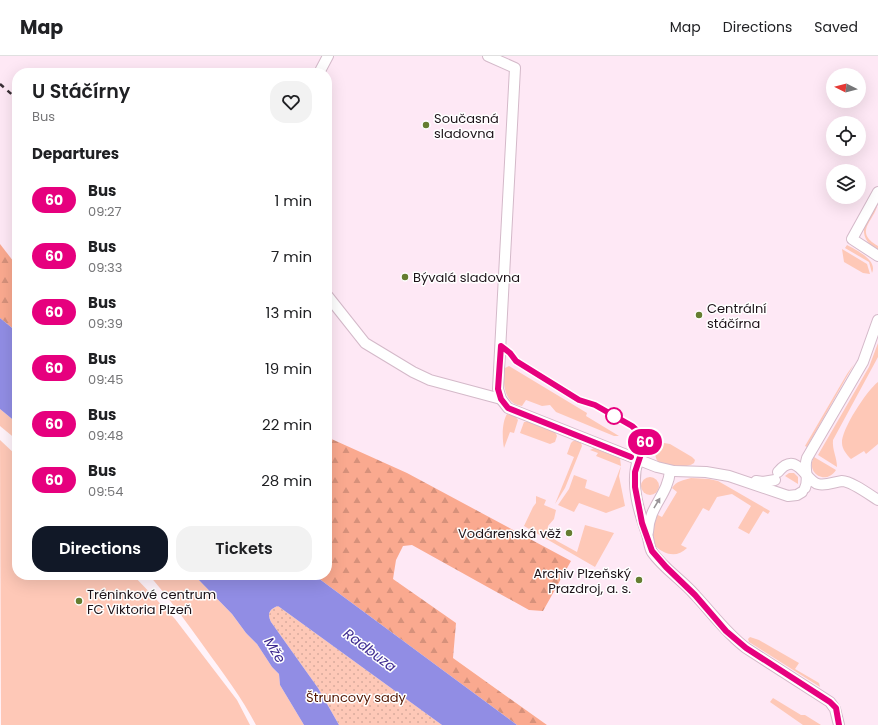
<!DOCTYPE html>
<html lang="en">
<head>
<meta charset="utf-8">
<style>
  body { margin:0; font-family:Poppins,sans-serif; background:#f2f2f2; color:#202124; height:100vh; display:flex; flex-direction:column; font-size:15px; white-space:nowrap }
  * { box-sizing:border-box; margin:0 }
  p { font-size:13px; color:#757577 }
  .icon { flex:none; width:22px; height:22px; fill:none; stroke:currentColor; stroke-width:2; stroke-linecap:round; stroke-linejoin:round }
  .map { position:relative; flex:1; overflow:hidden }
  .drawer { position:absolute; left:12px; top:12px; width:320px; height:512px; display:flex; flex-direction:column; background:#fff; border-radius:16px; box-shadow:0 4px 16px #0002 }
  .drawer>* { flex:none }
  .badge { padding:0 8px; border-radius:13px; font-size:14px; line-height:26px }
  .needle { width:26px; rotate:276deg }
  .controls { position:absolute; left:826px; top:12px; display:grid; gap:8px }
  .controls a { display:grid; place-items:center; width:40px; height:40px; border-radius:50%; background:#fff; box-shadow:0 4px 16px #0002; font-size:20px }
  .map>.badge { position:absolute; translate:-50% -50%; box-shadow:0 0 0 2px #fff }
  h2 { padding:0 20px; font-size:15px; line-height:36px }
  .round { display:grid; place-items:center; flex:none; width:42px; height:42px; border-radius:16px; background:#f2f2f2 }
  .overview { display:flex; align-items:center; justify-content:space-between; height:68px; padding:0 20px }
  h1 { font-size:19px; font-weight:600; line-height:30px }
  .action { display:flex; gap:8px; margin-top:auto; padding:8px 20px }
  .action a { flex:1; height:46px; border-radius:16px; background:#111827; color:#fff; font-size:16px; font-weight:600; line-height:46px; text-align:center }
  .action a+a { background:#f2f2f2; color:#202124 }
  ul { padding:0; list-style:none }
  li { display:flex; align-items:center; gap:12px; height:56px; padding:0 20px }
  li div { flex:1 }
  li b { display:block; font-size:15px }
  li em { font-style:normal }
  li .badge { min-width:44px; font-weight:700; text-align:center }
  header { display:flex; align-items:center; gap:24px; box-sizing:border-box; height:56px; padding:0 20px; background:#fff; border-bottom:1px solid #e0e0e0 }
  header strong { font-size:19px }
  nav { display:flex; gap:22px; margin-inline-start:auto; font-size:14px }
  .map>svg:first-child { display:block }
</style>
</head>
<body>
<header>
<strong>Map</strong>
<nav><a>Map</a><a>Directions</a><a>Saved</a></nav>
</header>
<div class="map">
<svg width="878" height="669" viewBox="0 0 878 669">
  <defs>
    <pattern id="forest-firs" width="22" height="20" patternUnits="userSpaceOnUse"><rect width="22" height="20" fill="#faa98f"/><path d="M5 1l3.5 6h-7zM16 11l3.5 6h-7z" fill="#d6917b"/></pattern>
    <pattern id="park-dots" width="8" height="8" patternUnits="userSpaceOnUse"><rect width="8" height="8" fill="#fec8b7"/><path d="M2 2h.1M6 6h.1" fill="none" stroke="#d9ab9d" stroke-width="1.8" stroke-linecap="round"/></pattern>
  </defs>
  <rect width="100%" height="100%" fill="#fff3fa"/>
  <!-- built -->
  <path fill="#fee8f5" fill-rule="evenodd" d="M0 0H878V669H547L327 512V17H17V222L0 203ZM833 19H859V45H833ZM833 67H859V93H833ZM833 115H859V141H833Z"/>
  <!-- grass -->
  <g fill="#fec8b7">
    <path d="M878 144C878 164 851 174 878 190V195C853 178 867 164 878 144Z"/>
    <path d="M847 189C856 194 878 204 872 217L869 206 845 192Z"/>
    <polygon points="842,193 867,208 870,218 863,217 844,206"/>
    <path d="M878 287V301L833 384C832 394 837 401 837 411L818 399 869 311Z"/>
    <polygon points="854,308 807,391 805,390 847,318"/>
    <path d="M509 310 587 357 586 360 619 380H614L556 356 550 349 542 350 526 344 522 350C504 349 502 326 505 312Z"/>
    <path d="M878 326V388L866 398 864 395 851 403C847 399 842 393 842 387 841 374 867 334 878 326Z"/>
    <polygon points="0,353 17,367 17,384 0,370"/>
    <path d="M507 358 515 360 518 364 514 377 510 376 504 392C502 382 502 366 507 358Z"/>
    <polygon points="524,366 528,366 555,376 557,380 555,386 550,388 520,377"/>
    <polygon points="0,384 17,400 17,519 133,519 175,563 237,644 250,669 1,669"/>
    <polygon points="573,385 576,385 581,387 582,390 565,432 555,448 574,401 567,398 571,387"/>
    <path d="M664 387 670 388 692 401 695 404 694 407C686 413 667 411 658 406 653 399 655 390 664 387Z"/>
    <polygon points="594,392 620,402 621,410 619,420 625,450 606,457 579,447 574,456 558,449 569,433 574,419 587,424 585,432 609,441 621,410 596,400 598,397 590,394"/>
    <path d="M814 401 836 414C826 430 805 417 814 401Z"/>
    <polygon points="789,417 794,417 798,421 798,428 785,420"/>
    <circle cx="650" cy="430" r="9"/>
    <path d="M691 422 709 423 718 425 770 455 768 458 763 455 749 478 738 472 751 450 732 438 717 441 709 455 703 452 681 489 687 492C677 502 665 499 655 490 651 479 652 468 656 458L662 461 677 436 672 432C676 425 684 424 691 422Z"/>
    <polygon points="536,440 546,444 544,449 556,454 554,463 548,470 547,478 557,485 577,496 585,469 614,477 595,511 524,470 533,451 536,447"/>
    <path d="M149 519H194L232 558 246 577 257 588 272 611 279 618 280 629 304 669H256C242 642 223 617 205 592 187 567 169 542 149 519Z"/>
    <polygon points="750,581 759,584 799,607 795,613 819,627 820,631 749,586 748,583"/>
    <polygon points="773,642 801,659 805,659 821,669 803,669 770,646"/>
  </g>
  <!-- forest -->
  <g fill="url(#forest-firs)">
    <polygon points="0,188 17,210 17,276 0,262"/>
    <polygon points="327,381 407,417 571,505 543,555 529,554 412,489 403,490 396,504 393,523 456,567 453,602 547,669 517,669 314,519 327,519 327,445 332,438 327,413"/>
  </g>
  <!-- park -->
  <path fill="url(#park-dots)" d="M278 550 442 669H339L318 632 271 566C267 558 269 553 278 550Z"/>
  <!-- water -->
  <g fill="#918de4">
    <polygon points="0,262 17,276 17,367 0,353"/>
    <path d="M194 519H314L517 669H442L278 550C269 553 267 558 271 566L318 632 339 669H304L280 629 279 618 272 611 257 588 246 577 232 558Z"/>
  </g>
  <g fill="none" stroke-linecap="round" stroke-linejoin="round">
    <!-- minor casing -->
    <g stroke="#d4b9c9" stroke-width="12">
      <g id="minor">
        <polyline points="488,0 515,12 498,333 501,343 508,352 657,411 674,415 706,416 729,420 788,440 797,439 802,436"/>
        <polyline points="319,17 328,0"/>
        <polyline points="878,136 852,183 878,200"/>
        <polyline points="327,239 365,287 413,316 430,324 501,343"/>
        <path d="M638 404C630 428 639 456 647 478 649 484 649 491 652 496 663 512 682 524 695 539 712 557 726 577 746 592L830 646 835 653 839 669"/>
        <path d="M778 416C797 393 805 425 818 428 826 430 834 426 842 425 851 425 870 439 878 444"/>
        <polyline points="756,425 763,426 775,424"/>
        <path d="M805 432C810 422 803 413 807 402L863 306 878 264"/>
        <path d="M648 476C649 450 668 439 670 415"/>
      </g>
    </g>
    <!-- minor -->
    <use href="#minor" stroke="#fff" stroke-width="10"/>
    <!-- rail -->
    <polyline stroke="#392f35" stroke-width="2.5" stroke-dasharray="5 5" stroke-linecap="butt" points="0,28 17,43"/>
  </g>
  <!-- one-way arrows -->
  <defs><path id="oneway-solid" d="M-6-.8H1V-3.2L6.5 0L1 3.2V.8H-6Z"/></defs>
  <use fill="#999598" href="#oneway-solid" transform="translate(657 447) rotate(-59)"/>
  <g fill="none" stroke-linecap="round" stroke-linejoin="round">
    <!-- line casing -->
    <g stroke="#fff" stroke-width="9">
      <polyline id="line" points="631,401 508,352 501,343 498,333 501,290 510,297 516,305 579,344 595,349 632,370 644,381 645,386 635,416 635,431 642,467 652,495 666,511 695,539 726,575 746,592 830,646 836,652 839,669"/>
    </g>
    <!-- line -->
    <use href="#line" stroke="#e6007e" stroke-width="6"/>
  </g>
  <!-- markers -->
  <g fill="#657d30" stroke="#fff" stroke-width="1.5">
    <circle cx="426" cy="69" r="4"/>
    <circle cx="405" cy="221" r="4"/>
    <circle cx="699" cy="259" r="4"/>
    <circle cx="569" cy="477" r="4"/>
    <circle cx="639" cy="524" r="4"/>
    <circle cx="79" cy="545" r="4"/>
  </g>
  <circle fill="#fff" stroke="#e6007e" stroke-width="2" cx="614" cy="360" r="8"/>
  <g text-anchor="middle" stroke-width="3" stroke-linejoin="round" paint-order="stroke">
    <!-- poi labels -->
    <g font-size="13" fill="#1d1319" stroke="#fff" text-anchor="start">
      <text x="434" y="67">Současná<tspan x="434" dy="15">sladovna</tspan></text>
      <text x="413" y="226">Bývalá sladovna</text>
      <text x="707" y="257">Centrální<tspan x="707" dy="15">stáčírna</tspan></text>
      <text x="561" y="482" text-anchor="end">Vodárenská věž</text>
      <text x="631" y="522" text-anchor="end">Archiv Plzeňský<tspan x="631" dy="15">Prazdroj, a. s.</tspan></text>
      <text x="87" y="543">Tréninkové centrum<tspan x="87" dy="15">FC Viktoria Plzeň</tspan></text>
    </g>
    <!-- park labels -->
    <g font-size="13" fill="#531702" stroke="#fff">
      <text x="356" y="646">Štruncovy sady</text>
    </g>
    <!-- water labels -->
    <g font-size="14" font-style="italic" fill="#3f2c91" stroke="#fff">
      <text transform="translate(275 594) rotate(59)" y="5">Mže</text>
      <text transform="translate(370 594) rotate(37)" y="5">Radbuza</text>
    </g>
  </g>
</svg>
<div class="controls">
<a><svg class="needle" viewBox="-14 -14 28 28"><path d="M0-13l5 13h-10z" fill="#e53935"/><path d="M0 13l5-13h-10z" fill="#757577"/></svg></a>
<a><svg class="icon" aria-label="locate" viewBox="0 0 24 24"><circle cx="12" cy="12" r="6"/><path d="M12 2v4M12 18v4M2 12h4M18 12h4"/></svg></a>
<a><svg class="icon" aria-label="layers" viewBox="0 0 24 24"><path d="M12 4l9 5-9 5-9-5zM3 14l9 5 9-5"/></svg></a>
</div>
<b class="badge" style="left:645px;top:386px;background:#e6007e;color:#fff">60</b>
<section class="drawer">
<div class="overview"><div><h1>U Stáčírny</h1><p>Bus</p></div><a class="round"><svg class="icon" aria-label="heart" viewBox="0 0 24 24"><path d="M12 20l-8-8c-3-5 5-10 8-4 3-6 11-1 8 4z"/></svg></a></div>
<h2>Departures</h2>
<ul>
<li><span class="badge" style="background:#e6007e;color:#fff">60</span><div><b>Bus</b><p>09:27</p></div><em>1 min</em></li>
<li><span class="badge" style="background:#e6007e;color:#fff">60</span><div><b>Bus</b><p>09:33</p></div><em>7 min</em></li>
<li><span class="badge" style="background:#e6007e;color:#fff">60</span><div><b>Bus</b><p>09:39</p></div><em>13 min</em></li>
<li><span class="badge" style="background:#e6007e;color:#fff">60</span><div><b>Bus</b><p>09:45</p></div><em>19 min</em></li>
<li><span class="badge" style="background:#e6007e;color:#fff">60</span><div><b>Bus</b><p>09:48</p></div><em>22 min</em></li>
<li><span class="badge" style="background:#e6007e;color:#fff">60</span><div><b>Bus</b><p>09:54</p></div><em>28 min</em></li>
</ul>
<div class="action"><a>Directions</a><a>Tickets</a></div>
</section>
</div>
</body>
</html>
